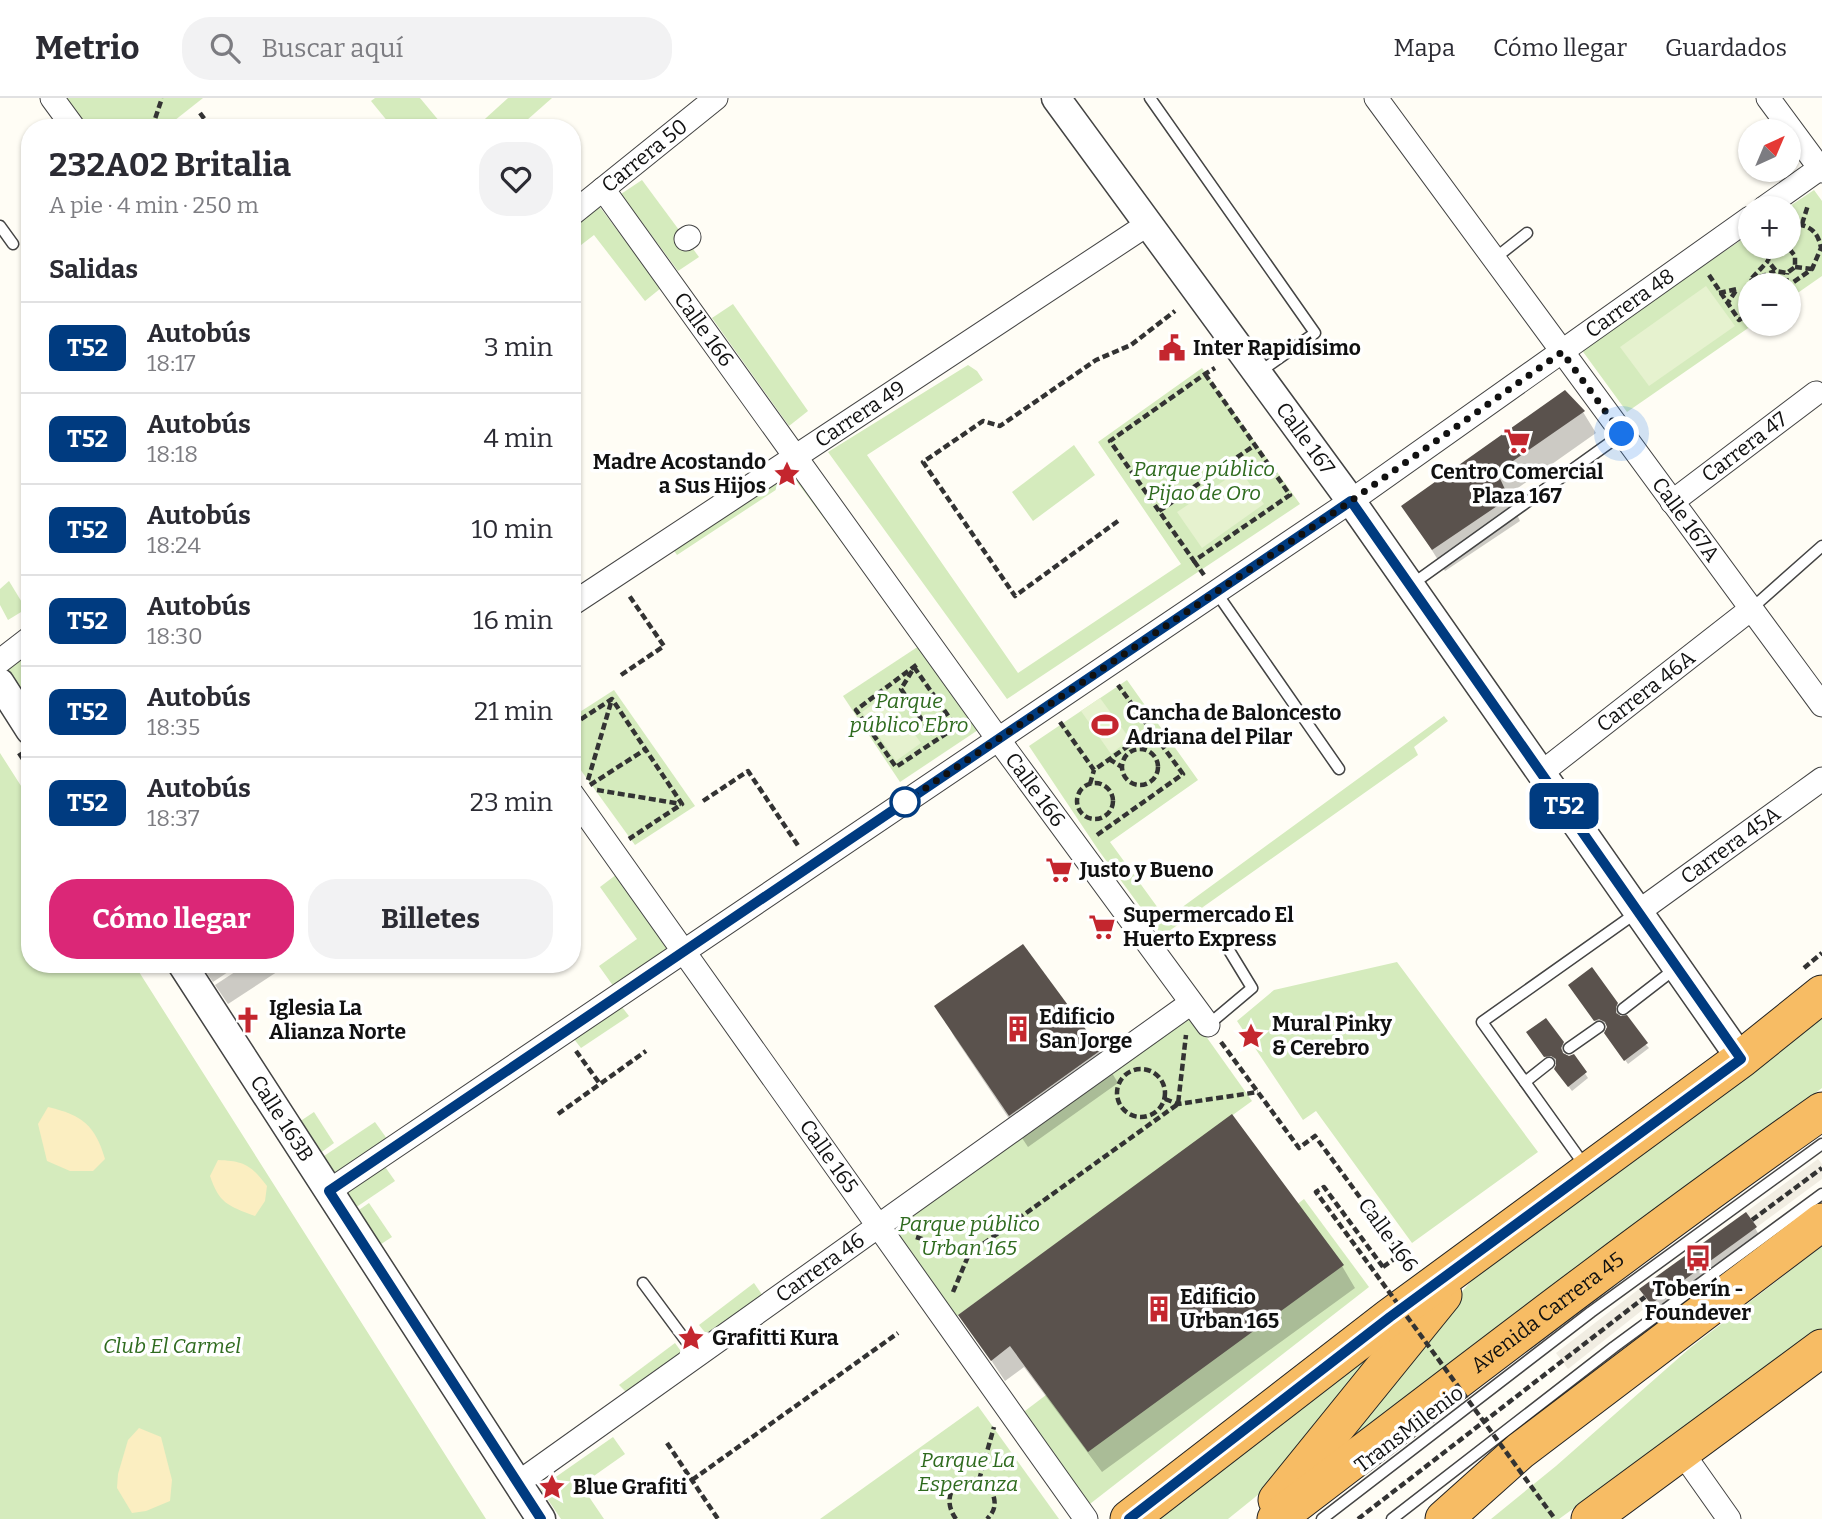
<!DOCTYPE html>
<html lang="es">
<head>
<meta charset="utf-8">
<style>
  body { margin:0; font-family:Bitter,serif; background:#f2f2f3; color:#2b2b33; height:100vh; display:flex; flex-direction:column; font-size:26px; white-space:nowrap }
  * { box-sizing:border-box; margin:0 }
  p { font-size:23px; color:#7c7c81 }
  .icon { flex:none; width:38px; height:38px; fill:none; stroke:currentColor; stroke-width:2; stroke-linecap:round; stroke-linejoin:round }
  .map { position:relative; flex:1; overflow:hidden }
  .side { position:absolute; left:21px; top:21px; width:560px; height:854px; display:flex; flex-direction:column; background:#fff; border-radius:28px; box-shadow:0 2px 5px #0004 }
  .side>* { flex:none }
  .badge { padding:0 14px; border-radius:10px; font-size:24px; line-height:46px }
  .needle { width:46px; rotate:44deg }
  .buttons { position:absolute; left:1738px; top:21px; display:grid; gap:14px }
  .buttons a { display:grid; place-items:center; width:63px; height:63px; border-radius:50%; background:#fff; box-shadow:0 2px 5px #0004; font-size:35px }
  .you { position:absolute; width:35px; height:35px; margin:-18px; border:5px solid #fff; border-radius:50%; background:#1a73e8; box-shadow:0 0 0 10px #1a73e833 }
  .map>.badge { position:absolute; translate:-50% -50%; box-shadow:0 0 0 4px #fff }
  h2 { padding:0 28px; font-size:26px; line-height:63px }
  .round { display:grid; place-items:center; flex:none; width:74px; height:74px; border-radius:28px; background:#f2f2f3 }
  .overview { display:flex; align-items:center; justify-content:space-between; height:119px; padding:0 28px }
  h1 { font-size:33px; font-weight:700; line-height:52px }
  .cta { display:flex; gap:14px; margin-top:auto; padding:14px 28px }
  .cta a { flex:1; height:80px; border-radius:28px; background:#db2777; color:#fff; font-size:28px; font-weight:700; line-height:80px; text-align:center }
  .cta a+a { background:#f2f2f3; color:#2b2b33 }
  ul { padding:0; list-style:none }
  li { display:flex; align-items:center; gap:21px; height:91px; padding:0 28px; border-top:2px solid #e1e1e2 }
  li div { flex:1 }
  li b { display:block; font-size:26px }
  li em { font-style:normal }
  li .badge { min-width:77px; font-weight:700; text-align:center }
  header { display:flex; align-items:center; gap:42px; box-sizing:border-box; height:98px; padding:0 35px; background:#fff; border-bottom:2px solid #e1e1e2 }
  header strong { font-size:33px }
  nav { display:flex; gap:38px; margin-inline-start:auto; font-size:24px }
  .search { width:490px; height:63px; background:#f2f2f3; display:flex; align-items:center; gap:18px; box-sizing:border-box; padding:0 24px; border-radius:28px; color:#7c7c81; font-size:26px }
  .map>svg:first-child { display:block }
</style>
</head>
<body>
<header>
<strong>Metrio</strong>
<div class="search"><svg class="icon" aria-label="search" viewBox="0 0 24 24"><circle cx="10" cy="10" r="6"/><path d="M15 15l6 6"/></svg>Buscar aquí</div>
<nav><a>Mapa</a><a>Cómo llegar</a><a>Guardados</a></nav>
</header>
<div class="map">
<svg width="1822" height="1421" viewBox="0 0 1822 1421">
  <rect width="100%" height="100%" fill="#fffdf5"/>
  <!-- green -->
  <g fill="#d5ebbd">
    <polygon points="66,0 203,0 165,30 88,30"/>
    <polygon points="375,0 420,0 445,30 393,30 371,3"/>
    <polygon points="508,0 552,0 518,30 475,30"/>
    <polygon points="642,82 699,159 678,173 621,96"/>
    <polygon points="1814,92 1822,103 1822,178 1789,201 1788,187 1750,187 1750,226 1754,226 1627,314 1581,251 1750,136 1750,149 1788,149 1787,110"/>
    <polygon points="599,108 661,190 645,203 594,137 572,154 572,128"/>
    <polygon points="733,206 808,313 789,328 712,220"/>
    <polygon points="968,267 977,273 983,282 867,357 1018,575 1181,466 1098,344 1202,270 1300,406 1007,601 828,354"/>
    <polygon points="1074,347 1095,377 1033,423 1012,394"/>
    <polygon points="793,366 890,509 794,380 677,457 672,450"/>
    <polygon points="9,483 26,511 8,522 0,507 0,491"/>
    <polygon points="30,547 30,609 2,567"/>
    <polygon points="919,548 978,632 900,684 843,598"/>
    <polygon points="1127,582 1198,682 1110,744 1166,821 1444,618 1448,623 1414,649 1418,657 1162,838 1099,753 1029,648"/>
    <polygon points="614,592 695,708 635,747 572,660 572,619"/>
    <polygon points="0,655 30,702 30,866 134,866 486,1421 0,1421"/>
    <polygon points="621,773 674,847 614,889 599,868 637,841 600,789"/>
    <polygon points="1397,864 1538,1054 1412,1145 1316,1013 1303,1022 1237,923 1274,892"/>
    <polygon points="618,904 629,918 581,950 570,936"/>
    <polygon points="1822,909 1822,990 1627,1134 1338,1352 1390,1276 1472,1182 1649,1051"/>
    <polygon points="1188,913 1252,1003 950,1223 884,1129"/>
    <polygon points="314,1014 334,1045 319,1056 299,1024"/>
    <polygon points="375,1024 390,1045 336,1082 321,1060"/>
    <polygon points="381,1063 395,1083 355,1110 341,1090"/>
    <polygon points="1304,1101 1369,1189 1086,1409 1021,1316"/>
    <polygon points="369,1105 392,1139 378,1148 356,1114"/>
    <polygon points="1822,1148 1822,1230 1559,1421 1491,1421 1556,1368 1690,1250"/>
    <polygon points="754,1185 763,1198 708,1238 699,1227"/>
    <polygon points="1394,1233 1280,1379 1228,1421 1152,1421"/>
    <polygon points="675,1245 683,1256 627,1295 619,1287"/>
    <polygon points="978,1308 1059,1421 820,1421"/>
    <polygon points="613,1339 625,1356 581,1387 604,1421 561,1421 540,1390"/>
  </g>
  <!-- sand -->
  <g fill="#fbeec1">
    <path d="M48 1009C82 1017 95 1027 105 1061L93 1073H70L47 1063 38 1026Z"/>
    <path d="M218 1062C244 1063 251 1067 267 1088L265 1103 255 1118C228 1108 219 1105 210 1078Z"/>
    <polygon points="139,1330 161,1339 172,1382 170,1403 146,1413 132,1415 117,1390 118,1376 128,1342"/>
  </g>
  <!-- pitch -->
  <g fill="#e6f2cf">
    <polygon points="1706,188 1735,228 1649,288 1620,249"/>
    <polygon points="1240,372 1264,406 1202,450 1177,414"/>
    <polygon points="886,597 921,645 896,663 862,614"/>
    <polygon points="1100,600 1130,641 1111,656 1081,613"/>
  </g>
  <!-- plaza -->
  <g fill="#f1ede2">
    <polygon points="1818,1061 1822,1066 1822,1081 1757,1129 1746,1114"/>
    <polygon points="1639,1191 1650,1206 1568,1271 1556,1255"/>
  </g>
  <!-- shadow -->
  <g fill="#0003">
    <polygon points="1583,314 1596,335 1508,397 1520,423 1445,473 1404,408"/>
    <polygon points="200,866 240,866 213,884"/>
    <polygon points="247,866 289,866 228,906 215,887"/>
    <polygon points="1573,892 1617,906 1620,911 1618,918 1649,950 1628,966 1609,940 1609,928 1603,925 1598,927"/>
    <polygon points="937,908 1099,953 1118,985 1028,1049 955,940"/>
    <polygon points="1531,939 1563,945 1565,950 1562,957 1569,960 1573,958 1588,980 1572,993 1559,976 1558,964 1549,963"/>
    <polygon points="1755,1130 1761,1140 1658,1215 1648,1202"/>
    <polygon points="1342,1168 1355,1190 1102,1374 1024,1269 1005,1283 961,1217"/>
  </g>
  <!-- building -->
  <g fill="#5a524d">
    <polygon points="1565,292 1585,313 1497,374 1509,400 1432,452 1401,408"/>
    <polygon points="1023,846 1101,952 1009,1018 934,908"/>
    <polygon points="1592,869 1618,905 1616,909 1616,915 1621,918 1627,917 1648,945 1624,963 1604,935 1607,929 1605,924 1599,921 1594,923 1568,887"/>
    <polygon points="1546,920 1564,944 1561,950 1563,955 1569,958 1574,956 1587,974 1568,989 1554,971 1556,967 1556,961 1551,958 1544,959 1526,934"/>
    <polygon points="1232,1016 1344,1167 1088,1354 1010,1248 991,1263 958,1217"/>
    <polygon points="1746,1114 1757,1129 1651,1206 1639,1191"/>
  </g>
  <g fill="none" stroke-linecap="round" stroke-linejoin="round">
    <!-- service casing -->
    <g stroke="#444" stroke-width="13">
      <g id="service">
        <polyline points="1150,0 1315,235 1258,275"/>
        <polyline points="0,128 13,146"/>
        <polyline points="1494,161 1527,135"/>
        <polyline points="1411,487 1622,336"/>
        <polyline points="1216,494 1339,671"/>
        <polyline points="1751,511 1822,448"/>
        <polyline points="1623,911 1676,870"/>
        <polyline points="1208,927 1252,890 1227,849"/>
        <polyline points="1569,950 1599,929"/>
        <polyline points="1525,984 1549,965"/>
        <polyline points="1585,1068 1482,924 1636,815"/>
        <polyline points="643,1185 697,1258"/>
        <polyline points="1322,1421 1591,1214 1822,1046"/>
        <polyline points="1392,1421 1614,1249 1822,1096"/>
      </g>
    </g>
    <!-- minor casing -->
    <g stroke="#444" stroke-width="25">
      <g id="minor">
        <polyline points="52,0 74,30"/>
        <path id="s1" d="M1376 0 1822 607"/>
        <polyline points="1768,0 1822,73"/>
        <path id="s2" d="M603 91 998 641 1208 927"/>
        <polyline points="1764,110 1822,69"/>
        <path id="s3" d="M572 116 716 0"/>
        <polyline points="686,141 689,139"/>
        <path id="s4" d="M1672 404 1816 295"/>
        <path id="s5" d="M572 506 1148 126"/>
        <polyline points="0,563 30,540"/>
        <path id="s6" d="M1541 675 1751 511"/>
        <path id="s7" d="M572 696 1086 1421"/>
        <path id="s8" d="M1638 814 1822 681"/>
        <path id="s9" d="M329 1093 1351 403 1750 120"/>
        <polyline points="1681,1353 1729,1421"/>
        <path id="s10" d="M518 1385 1191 905"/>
      </g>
    </g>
    <!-- tertiary casing -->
    <g stroke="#444" stroke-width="31">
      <g id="tertiary">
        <path id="s11" d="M1056 0 1351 403 1741 961"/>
        <polyline points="0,585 30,632"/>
        <path id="s12" d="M182 866 541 1421"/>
      </g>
    </g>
    <!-- trunk casing -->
    <g stroke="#222" stroke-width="39">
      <g id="trunk">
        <polyline points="1277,1402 1443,1197"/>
        <polyline points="1129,1421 1390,1219 1741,961 1822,896"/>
        <path id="s13" d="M1276 1421C1457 1283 1636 1144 1822 1013"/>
        <polyline points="1444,1421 1520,1353 1822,1124"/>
        <polyline points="1590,1421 1822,1250"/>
      </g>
    </g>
    <!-- path -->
    <g stroke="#333" stroke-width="4.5" stroke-dasharray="7 3.5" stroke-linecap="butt">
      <polyline points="200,15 211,30"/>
      <polyline points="152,30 162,0"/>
      <path d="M1788 126C1807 125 1818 132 1821 150L1812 171 1788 188"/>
      <polyline points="1802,126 1808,107"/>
      <polyline points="1762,149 1770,152"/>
      <polyline points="1774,149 1770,152 1768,163 1776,173 1787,175 1795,169 1795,158 1788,149"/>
      <polyline points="1795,169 1812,171"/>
      <polyline points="1709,177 1739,222 1750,215"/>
      <polyline points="1752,180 1768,163"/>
      <polyline points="1750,183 1775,173"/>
      <polyline points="1786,187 1787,175"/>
      <polyline points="1719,195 1737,191 1727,206"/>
      <polyline points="1205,276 1290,397 1194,463 1110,343 1205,276 1215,270"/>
      <polyline points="1159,413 1255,347"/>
      <polyline points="1118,423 1015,498 923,364 983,323 1000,328 1096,262 1131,247 1175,213"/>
      <polyline points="1194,463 1204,477"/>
      <polyline points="914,569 956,629 896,669 856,612 919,565"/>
      <polyline points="912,573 901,591 931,635 952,630"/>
      <polyline points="621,577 664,548 628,496"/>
      <polyline points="1060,624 1094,672 1151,632"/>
      <polyline points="572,627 612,601 682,706 629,741"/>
      <circle cx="1140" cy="669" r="18"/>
      <polyline points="19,655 30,672"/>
      <polyline points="1109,661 1122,669"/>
      <polyline points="588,682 612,601"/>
      <circle cx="1095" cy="703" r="18"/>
      <polyline points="1090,686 1094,672"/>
      <polyline points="590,687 646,651"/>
      <polyline points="597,692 681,706"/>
      <polyline points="703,703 748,673 799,749"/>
      <polyline points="1097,737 1183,676 1118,587"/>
      <polyline points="1804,870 1822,855"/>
      <polyline points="1221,944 1299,1050 1315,1038 1411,1169"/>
      <polyline points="576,953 600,986 646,953"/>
      <circle cx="1141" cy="995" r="24"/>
      <polyline points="1165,1001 1178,1006 1258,994"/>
      <polyline points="558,1016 600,986"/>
      <polyline points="1752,1122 1822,1070"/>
      <polyline points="916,1139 969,1156 1178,1006 1186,937"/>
      <polyline points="1383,1169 1401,1156"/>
      <polyline points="953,1194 969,1156"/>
      <polyline points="667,1345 718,1421"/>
      <polyline points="692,1382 898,1235"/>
      <polyline points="979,1382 994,1329"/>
      <path d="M956 1421C931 1385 985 1364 994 1400 996 1409 993 1415 987 1421"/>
      <polyline points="1358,1421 1645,1199"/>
    </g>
    <!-- service -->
    <use href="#service" stroke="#fff" stroke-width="10"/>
    <!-- minor -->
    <use href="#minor" stroke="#fff" stroke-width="23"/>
    <!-- tertiary -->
    <use href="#tertiary" stroke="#fff" stroke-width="28"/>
    <!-- trunk -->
    <use href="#trunk" stroke="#f7bc64" stroke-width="37"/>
    <!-- path-bridge -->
    <polyline stroke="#333" stroke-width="4.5" stroke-dasharray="7 3.5" stroke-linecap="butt" points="1383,1169 1324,1089 1316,1094 1555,1421"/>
  </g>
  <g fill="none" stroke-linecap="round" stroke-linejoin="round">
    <!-- line casing -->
    <g stroke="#fff" stroke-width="16">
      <polyline id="line" points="541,1421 329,1093 1351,403 1741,961 1390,1219 1129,1421"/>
    </g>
    <!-- line -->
    <use href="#line" stroke="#003b80" stroke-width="10"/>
    <!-- walk -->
    <polyline stroke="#111" stroke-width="7" stroke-dasharray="0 12.6" points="905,704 1351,403 1562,254 1622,336"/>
  </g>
  <!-- icons -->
  <defs>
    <g id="civic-bare" transform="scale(2.1)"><path d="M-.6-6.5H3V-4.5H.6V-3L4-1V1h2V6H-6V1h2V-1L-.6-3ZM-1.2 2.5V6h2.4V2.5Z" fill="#c4262e" stroke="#fff" stroke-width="2.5" paint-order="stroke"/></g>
    <g id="supermarket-bare" transform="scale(2.1)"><path d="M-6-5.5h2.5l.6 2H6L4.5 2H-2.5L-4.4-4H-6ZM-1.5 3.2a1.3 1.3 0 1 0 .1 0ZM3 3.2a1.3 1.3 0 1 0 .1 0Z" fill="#c4262e" stroke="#fff" stroke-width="2.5" paint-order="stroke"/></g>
    <g id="sight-bare" transform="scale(2.1)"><path d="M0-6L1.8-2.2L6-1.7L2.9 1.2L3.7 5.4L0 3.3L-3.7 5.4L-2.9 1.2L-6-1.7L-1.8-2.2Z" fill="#c4262e" stroke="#fff" stroke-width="2.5" paint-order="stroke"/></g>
    <g id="stadium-bare" transform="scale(2.1)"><path d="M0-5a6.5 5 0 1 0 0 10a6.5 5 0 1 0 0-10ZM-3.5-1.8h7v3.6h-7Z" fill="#c4262e" stroke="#fff" stroke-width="2.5" paint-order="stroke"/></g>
    <g id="church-bare" transform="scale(2.1)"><path d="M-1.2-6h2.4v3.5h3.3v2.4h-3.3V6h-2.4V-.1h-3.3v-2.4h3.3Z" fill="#c4262e" stroke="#fff" stroke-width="2.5" paint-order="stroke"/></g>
    <g id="building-bare" transform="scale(2.1)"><path d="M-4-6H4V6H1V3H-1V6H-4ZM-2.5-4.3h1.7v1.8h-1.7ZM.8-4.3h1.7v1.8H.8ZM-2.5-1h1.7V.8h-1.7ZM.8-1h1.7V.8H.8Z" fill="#c4262e" stroke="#fff" stroke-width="2.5" paint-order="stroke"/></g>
    <g id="bus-bare" transform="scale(2.1)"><path d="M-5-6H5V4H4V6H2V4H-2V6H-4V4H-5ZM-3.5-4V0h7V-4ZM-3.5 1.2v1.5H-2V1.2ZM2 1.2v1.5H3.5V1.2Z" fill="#c4262e" stroke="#fff" stroke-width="2.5" paint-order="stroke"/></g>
  </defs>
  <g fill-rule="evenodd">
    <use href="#civic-bare" x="1172" y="250"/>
    <use href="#supermarket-bare" x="1517" y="343"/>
    <use href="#sight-bare" x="787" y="376"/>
    <use href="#stadium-bare" x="1105" y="627"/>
    <use href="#supermarket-bare" x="1059" y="772"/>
    <use href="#supermarket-bare" x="1102" y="829"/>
    <use href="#church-bare" x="248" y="922"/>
    <use href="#building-bare" x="1018" y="931"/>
    <use href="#sight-bare" x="1251" y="938"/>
    <use href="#bus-bare" x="1698" y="1160"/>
    <use href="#building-bare" x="1159" y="1211"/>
    <use href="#sight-bare" x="691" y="1240"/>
    <use href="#sight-bare" x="552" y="1389"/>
  </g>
  <!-- markers -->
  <circle fill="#fff" stroke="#003b80" stroke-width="3.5" cx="905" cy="704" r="14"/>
  <g text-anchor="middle" stroke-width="7" stroke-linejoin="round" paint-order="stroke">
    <!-- street labels -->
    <g font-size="21" fill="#111" stroke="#fff">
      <text dy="7" stroke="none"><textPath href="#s3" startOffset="93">Carrera 50</textPath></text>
      <text dy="7" stroke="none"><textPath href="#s9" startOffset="1575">Carrera 48</textPath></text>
      <text dy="7" stroke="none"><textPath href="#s2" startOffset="173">Calle 166</textPath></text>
      <text dy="7" stroke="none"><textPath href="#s5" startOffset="345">Carrera 49</textPath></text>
      <text dy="7" stroke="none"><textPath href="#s11" startOffset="422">Calle 167</textPath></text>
      <text dy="7" stroke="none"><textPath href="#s4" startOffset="91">Carrera 47</textPath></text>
      <text dy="7" stroke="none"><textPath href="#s1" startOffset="523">Calle 167A</textPath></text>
      <text dy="7" stroke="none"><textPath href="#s6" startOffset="133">Carrera 46A</textPath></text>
      <text dy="7" stroke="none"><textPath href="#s2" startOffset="740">Calle 166</textPath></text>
      <text dy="7" stroke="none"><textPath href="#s8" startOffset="114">Carrera 45A</textPath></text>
      <text dy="7" stroke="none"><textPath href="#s12" startOffset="184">Calle 163B</textPath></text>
      <text dy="7" stroke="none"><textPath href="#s7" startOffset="444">Calle 165</textPath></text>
      <text transform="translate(1388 1137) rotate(54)" y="7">Calle 166</text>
      <text dy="7" stroke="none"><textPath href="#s10" startOffset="371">Carrera 46</textPath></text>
      <text dy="7" stroke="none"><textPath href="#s13" startOffset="341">Avenida Carrera 45</textPath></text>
      <text transform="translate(1409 1331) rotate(-37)" y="7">TransMilenio</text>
    </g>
    <!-- poi labels -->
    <g font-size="21" font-weight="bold" fill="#111" stroke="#fff" text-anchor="start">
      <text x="1193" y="257">Inter Rapidísimo</text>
      <text x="766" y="371" text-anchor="end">Madre Acostando<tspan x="766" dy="24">a Sus Hijos</tspan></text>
      <text x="1517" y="381" text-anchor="middle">Centro Comercial<tspan x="1517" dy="24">Plaza 167</tspan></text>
      <text x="1126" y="622">Cancha de Baloncesto<tspan x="1126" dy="24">Adriana del Pilar</tspan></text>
      <text x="1080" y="779">Justo y Bueno</text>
      <text x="1123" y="824">Supermercado El<tspan x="1123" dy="24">Huerto Express</tspan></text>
      <text x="269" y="917">Iglesia La<tspan x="269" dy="24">Alianza Norte</tspan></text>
      <text x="1039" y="926">Edificio<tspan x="1039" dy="24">San Jorge</tspan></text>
      <text x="1272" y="933">Mural Pinky<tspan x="1272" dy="24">&amp; Cerebro</tspan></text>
      <text x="1698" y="1198" text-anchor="middle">Toberín -<tspan x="1698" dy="24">Foundever</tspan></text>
      <text x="1180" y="1206">Edificio<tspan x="1180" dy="24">Urban 165</tspan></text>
      <text x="712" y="1247">Grafitti Kura</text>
      <text x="573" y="1396">Blue Grafiti</text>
    </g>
    <!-- park labels -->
    <g font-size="21" font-style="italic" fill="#2f6b1f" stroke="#fff">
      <text x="1204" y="378">Parque público<tspan x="1204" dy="24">Pijao de Oro</tspan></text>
      <text x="909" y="610">Parque<tspan x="909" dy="24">público Ebro</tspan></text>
      <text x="969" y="1133">Parque público<tspan x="969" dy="24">Urban 165</tspan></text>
      <text x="172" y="1255">Club El Carmel</text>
      <text x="968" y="1369">Parque La<tspan x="968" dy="24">Esperanza</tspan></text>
    </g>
  </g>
</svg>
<div class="buttons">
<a><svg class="needle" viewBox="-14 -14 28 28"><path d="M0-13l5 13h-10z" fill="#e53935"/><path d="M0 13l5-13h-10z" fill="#7c7c81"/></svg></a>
<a>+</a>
<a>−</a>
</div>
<div class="you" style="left:1622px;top:336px"></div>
<b class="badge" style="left:1564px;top:708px;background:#003b80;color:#fff">T52</b>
<section class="side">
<div class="overview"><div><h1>232A02 Britalia</h1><p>A pie · 4 min · 250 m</p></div><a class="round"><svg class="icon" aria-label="heart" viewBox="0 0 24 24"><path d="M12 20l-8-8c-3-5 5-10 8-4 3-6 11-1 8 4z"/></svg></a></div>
<h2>Salidas</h2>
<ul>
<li><span class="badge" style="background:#003b80;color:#fff">T52</span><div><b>Autobús</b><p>18:17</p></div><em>3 min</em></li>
<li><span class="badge" style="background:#003b80;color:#fff">T52</span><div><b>Autobús</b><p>18:18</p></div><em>4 min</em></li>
<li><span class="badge" style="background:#003b80;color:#fff">T52</span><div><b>Autobús</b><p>18:24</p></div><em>10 min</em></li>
<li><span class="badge" style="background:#003b80;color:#fff">T52</span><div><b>Autobús</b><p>18:30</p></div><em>16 min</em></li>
<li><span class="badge" style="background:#003b80;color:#fff">T52</span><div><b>Autobús</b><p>18:35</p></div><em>21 min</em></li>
<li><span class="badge" style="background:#003b80;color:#fff">T52</span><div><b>Autobús</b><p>18:37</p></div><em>23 min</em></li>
</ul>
<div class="cta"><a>Cómo llegar</a><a>Billetes</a></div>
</section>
</div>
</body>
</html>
